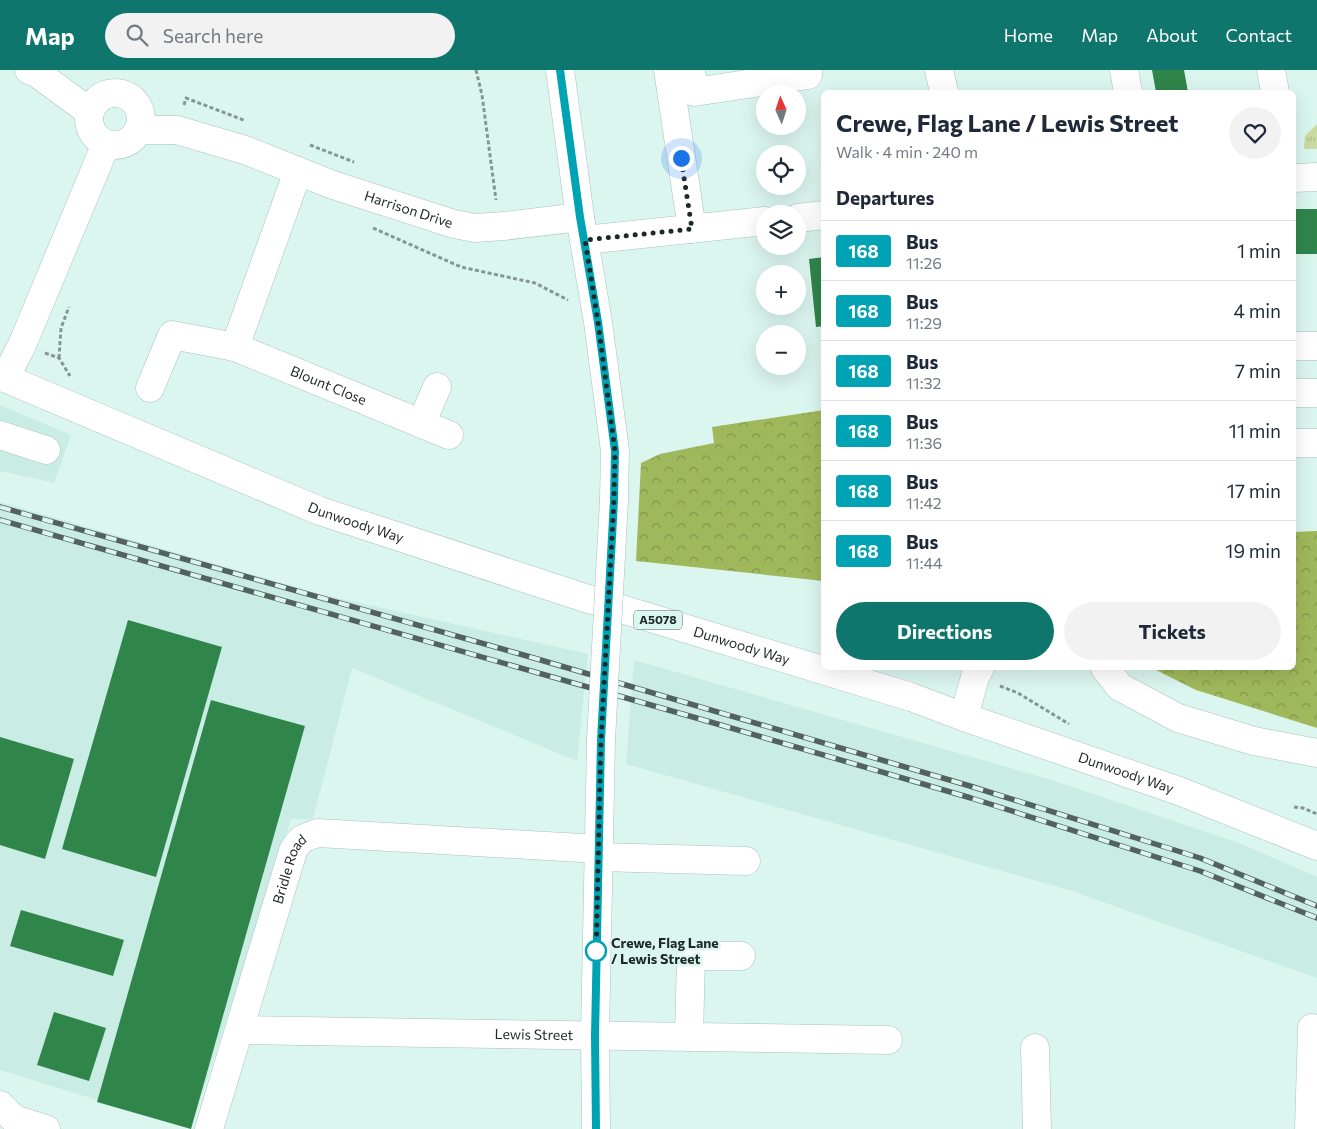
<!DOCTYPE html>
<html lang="en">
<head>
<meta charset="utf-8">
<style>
  body { margin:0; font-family:Commissioner,sans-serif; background:#f2f2f3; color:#1f2937; height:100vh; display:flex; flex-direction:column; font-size:19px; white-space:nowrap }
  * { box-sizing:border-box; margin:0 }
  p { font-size:16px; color:#747a83 }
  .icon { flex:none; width:28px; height:28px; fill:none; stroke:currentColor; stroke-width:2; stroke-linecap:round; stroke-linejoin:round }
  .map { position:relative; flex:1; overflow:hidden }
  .sheet { position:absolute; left:821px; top:20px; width:475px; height:580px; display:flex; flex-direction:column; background:#fff; border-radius:8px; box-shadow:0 5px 20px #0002 }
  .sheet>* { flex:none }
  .badge { padding:0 10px; border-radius:4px; font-size:18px; line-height:32px }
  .needle { width:32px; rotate:357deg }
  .buttons { position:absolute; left:756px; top:15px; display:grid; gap:10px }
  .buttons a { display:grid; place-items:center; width:50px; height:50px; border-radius:50%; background:#fff; box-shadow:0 5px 20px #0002; font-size:25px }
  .you { position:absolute; width:25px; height:25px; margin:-12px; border:4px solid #fff; border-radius:50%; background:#1a73e8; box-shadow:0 0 0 8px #1a73e833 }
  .map>.badge { position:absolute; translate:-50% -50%; box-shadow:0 0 0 2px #fff }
  h2 { padding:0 15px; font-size:19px; line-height:45px }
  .round { display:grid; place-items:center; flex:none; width:52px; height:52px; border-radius:26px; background:#f2f2f3 }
  .headline { display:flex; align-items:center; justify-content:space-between; height:85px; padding:0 15px }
  h1 { font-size:24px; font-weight:700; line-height:38px }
  .primary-button { display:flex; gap:10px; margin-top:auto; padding:10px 15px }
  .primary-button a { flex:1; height:58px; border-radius:30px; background:#0f766e; color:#fff; font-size:20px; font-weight:700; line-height:58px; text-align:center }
  .primary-button a+a { background:#f2f2f3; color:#1f2937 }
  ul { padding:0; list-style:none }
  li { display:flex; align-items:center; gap:15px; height:60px; padding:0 15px; border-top:1px solid #e0e1e3 }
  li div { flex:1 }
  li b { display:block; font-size:19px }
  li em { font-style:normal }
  li .badge { min-width:55px; font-weight:700; text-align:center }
  header { display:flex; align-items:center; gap:30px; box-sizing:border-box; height:70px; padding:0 25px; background:#0f766e; color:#fff }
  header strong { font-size:24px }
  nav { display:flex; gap:28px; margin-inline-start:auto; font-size:18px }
  .search { width:350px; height:45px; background:#f2f2f3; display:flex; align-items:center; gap:12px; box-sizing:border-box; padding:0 18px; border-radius:28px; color:#747a83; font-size:19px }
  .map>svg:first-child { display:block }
</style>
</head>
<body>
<header>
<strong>Map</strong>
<div class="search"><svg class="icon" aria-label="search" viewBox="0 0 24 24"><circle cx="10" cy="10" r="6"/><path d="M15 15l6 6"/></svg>Search here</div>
<nav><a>Home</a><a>Map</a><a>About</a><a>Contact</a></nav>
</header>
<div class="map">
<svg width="1317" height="1059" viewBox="0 0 1317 1059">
  <defs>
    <pattern id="grass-tufts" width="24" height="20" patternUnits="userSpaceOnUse" patternTransform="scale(1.25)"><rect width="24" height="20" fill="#cadba1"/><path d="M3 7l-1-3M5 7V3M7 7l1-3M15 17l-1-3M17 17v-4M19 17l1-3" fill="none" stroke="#adbc8a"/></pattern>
    <pattern id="forest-crowns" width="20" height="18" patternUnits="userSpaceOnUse" patternTransform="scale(1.25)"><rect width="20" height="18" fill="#a0b85c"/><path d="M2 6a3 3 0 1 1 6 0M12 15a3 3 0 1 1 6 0" fill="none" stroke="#82964c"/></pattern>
  </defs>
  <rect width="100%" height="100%" fill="#dbf5ef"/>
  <!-- built -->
  <g fill="#c9ede5">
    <polygon points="0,335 71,365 54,413 0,401"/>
    <polygon points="0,432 320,524 588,584 577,691 352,598 313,749 291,749 191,1059 0,1000"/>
    <polygon points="634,590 1045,708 1239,773 1317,807 1317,908 1069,820 626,694"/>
  </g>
  <!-- grass -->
  <polygon fill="url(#grass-tufts)" points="1317,54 1317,79 1304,79 1305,66"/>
  <!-- forest -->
  <g fill="url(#forest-crowns)">
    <polygon points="824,340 824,511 636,491 641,393 660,384 714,373 712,357"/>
    <polygon points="1317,461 1317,658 1196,620 1152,598 1294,598 1294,462"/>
  </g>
  <!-- building -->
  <g fill="#30854b">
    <polygon points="1152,0 1184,0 1188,22 1156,22"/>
    <rect x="1294" y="139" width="23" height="45"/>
    <polygon points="824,187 824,256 816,257 809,189"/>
    <polygon points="1294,209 1295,209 1296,246 1294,246"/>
    <polygon points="128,550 222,577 156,807 62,779"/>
    <polygon points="211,630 305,656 191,1059 97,1032"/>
    <polygon points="0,667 74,689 45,789 0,775"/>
    <polygon points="21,840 124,870 113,906 10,876"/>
    <polygon points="54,942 106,958 89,1011 37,995"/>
  </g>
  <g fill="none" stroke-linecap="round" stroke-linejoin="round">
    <!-- minor casing -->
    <g stroke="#a9c3bd" stroke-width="29">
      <g id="minor">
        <polyline points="29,0 38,4 90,42"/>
        <polyline points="560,0 580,147 598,252 615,381 614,430"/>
        <polyline points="668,0 692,159"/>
        <polyline points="691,0 694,22 808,5 808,0"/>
        <polyline points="939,0 944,22"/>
        <polyline points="1124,0 1128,22"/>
        <polyline points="1271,0 1275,22"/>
        <circle cx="115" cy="49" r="26"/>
        <path id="s1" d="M138 60H177L245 80 333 115 454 154 475 158 504 156 580 147"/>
        <path id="s2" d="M298 101 235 277 449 365"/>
        <polyline points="1294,108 1317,107"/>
        <polyline points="798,148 824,145"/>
        <polyline points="585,170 765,151"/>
        <polyline points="1294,276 1317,276"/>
        <polyline points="5,308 22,275 106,74"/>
        <polyline points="150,318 172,265 235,277"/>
        <polyline points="1294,323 1317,323"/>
        <polyline points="421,354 437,317"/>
        <polyline points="0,365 46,380"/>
        <polyline points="1294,373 1317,373"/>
        <polyline points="1105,598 1120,617 1178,648 1254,671 1317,683"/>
        <polyline points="964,647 975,607 980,598"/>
        <polyline points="598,787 746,791"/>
        <path id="s3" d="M240 960 888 970"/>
        <polyline points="689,967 691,886 741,886"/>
        <polyline points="1035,978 1037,1059"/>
        <polyline points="0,1035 14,1049 46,1059"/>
        <path id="s4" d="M209 1059 293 781C300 768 305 767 318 763L599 779"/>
        <polyline points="596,1059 595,965 601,670"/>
        <polyline points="1309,1059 1312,958"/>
      </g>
    </g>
    <!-- major casing -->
    <g stroke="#a9c3bd" stroke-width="29">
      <g id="major">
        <path id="s5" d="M0 306 320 441 582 527 911 627 964 647 1179 721 1317 776"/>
      </g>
    </g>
    <!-- path -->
    <g stroke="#849792" stroke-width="3" stroke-dasharray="4 2.5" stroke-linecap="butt">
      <polyline points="476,0 482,25 496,130"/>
      <polyline points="184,35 186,28 246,51"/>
      <polyline points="310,75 354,92"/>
      <polyline points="373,158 461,197 535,213 568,230"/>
      <polyline points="45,283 59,288 70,306"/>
      <polyline points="59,288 61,258 69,237"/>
      <polyline points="1000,616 1018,623 1069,654"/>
      <polyline points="1294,737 1303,738 1317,744"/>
    </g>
    <!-- minor -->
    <use href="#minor" stroke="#fff" stroke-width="28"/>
    <!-- major -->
    <use href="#major" stroke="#fff" stroke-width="28"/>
    <!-- rail casing -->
    <g stroke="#53625f" stroke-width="5.5">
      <g id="rail">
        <polyline points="0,437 527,586 970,716 1200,788 1317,836"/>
        <polyline points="0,450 707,651 971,728 1200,801 1317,848"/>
      </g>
    </g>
    <!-- rail -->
    <use href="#rail" stroke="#dbf5ef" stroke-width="4" stroke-dasharray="11" stroke-linecap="butt"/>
    <!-- minor-bridge casing -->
    <g stroke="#a9c3bd" stroke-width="29" stroke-linecap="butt">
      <polyline id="minor-bridge" points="601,670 614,430"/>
    </g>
    <!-- minor-bridge -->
    <use href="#minor-bridge" stroke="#fff" stroke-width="28"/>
  </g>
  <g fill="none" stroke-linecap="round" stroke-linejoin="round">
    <!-- line casing -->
    <g stroke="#fff" stroke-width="11">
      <polyline id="line" points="560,0 580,147 598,252 615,381 614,430 601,670 595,966 596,1059"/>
    </g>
    <!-- line -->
    <use href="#line" stroke="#00a3b4" stroke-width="8"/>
    <!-- walk -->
    <polyline stroke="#1e2826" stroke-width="5" stroke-dasharray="0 9" points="596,881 596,886 601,670 614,430 615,381 598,252 585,170 692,159 681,88"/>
  </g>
  <!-- markers -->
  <circle fill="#fff" stroke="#00a3b4" stroke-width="2.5" cx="596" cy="881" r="10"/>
  <g text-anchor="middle" stroke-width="5" stroke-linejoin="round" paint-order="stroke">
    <!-- shield labels -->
    <rect fill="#dbf5ef" stroke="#576662" stroke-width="1" x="634" y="540.5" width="48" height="19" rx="4"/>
    <g font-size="12" font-weight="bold" fill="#1e2826">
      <text x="658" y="554">A5078</text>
    </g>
    <!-- street labels -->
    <g font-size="14" fill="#1e2826" stroke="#dbf5ef">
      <text dy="5" stroke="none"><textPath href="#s1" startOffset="284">Harrison Drive</textPath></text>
      <text dy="5" stroke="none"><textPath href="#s2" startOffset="288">Blount Close</textPath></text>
      <text dy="5" stroke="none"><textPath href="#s5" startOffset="385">Dunwoody Way</textPath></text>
      <text dy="5" stroke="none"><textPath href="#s5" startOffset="790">Dunwoody Way</textPath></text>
      <text dy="5" stroke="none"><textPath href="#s5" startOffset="1195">Dunwoody Way</textPath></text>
      <text dy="5" stroke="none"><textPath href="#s4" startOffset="272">Bridle Road</textPath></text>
      <text dy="5" stroke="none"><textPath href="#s3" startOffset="294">Lewis Street</textPath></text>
    </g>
    <!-- stop labels -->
    <g font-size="14" font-weight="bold" fill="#1e2826" stroke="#dbf5ef" text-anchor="start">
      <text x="611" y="878">Crewe, Flag Lane<tspan x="611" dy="16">/ Lewis Street</tspan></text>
    </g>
  </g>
</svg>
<div class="buttons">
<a><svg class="needle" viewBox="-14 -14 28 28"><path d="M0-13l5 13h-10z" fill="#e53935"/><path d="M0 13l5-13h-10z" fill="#747a83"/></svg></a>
<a><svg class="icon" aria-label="locate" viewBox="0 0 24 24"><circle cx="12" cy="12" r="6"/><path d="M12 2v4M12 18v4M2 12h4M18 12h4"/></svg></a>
<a><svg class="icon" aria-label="layers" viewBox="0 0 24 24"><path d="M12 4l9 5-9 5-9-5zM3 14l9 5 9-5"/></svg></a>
<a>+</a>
<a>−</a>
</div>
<div class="you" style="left:681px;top:88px"></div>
<section class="sheet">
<div class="headline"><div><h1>Crewe, Flag Lane / Lewis Street</h1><p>Walk · 4 min · 240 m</p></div><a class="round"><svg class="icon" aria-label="heart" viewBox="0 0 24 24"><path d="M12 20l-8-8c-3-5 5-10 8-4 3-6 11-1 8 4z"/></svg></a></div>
<h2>Departures</h2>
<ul>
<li><span class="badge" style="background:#00a3b4;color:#fff">168</span><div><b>Bus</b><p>11:26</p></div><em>1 min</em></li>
<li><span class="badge" style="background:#00a3b4;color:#fff">168</span><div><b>Bus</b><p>11:29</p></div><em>4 min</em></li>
<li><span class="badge" style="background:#00a3b4;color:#fff">168</span><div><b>Bus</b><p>11:32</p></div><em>7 min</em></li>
<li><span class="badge" style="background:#00a3b4;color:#fff">168</span><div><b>Bus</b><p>11:36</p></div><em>11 min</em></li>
<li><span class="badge" style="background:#00a3b4;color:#fff">168</span><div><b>Bus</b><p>11:42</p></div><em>17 min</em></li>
<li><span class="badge" style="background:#00a3b4;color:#fff">168</span><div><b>Bus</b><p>11:44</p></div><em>19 min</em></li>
</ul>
<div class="primary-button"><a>Directions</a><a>Tickets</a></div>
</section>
</div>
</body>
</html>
